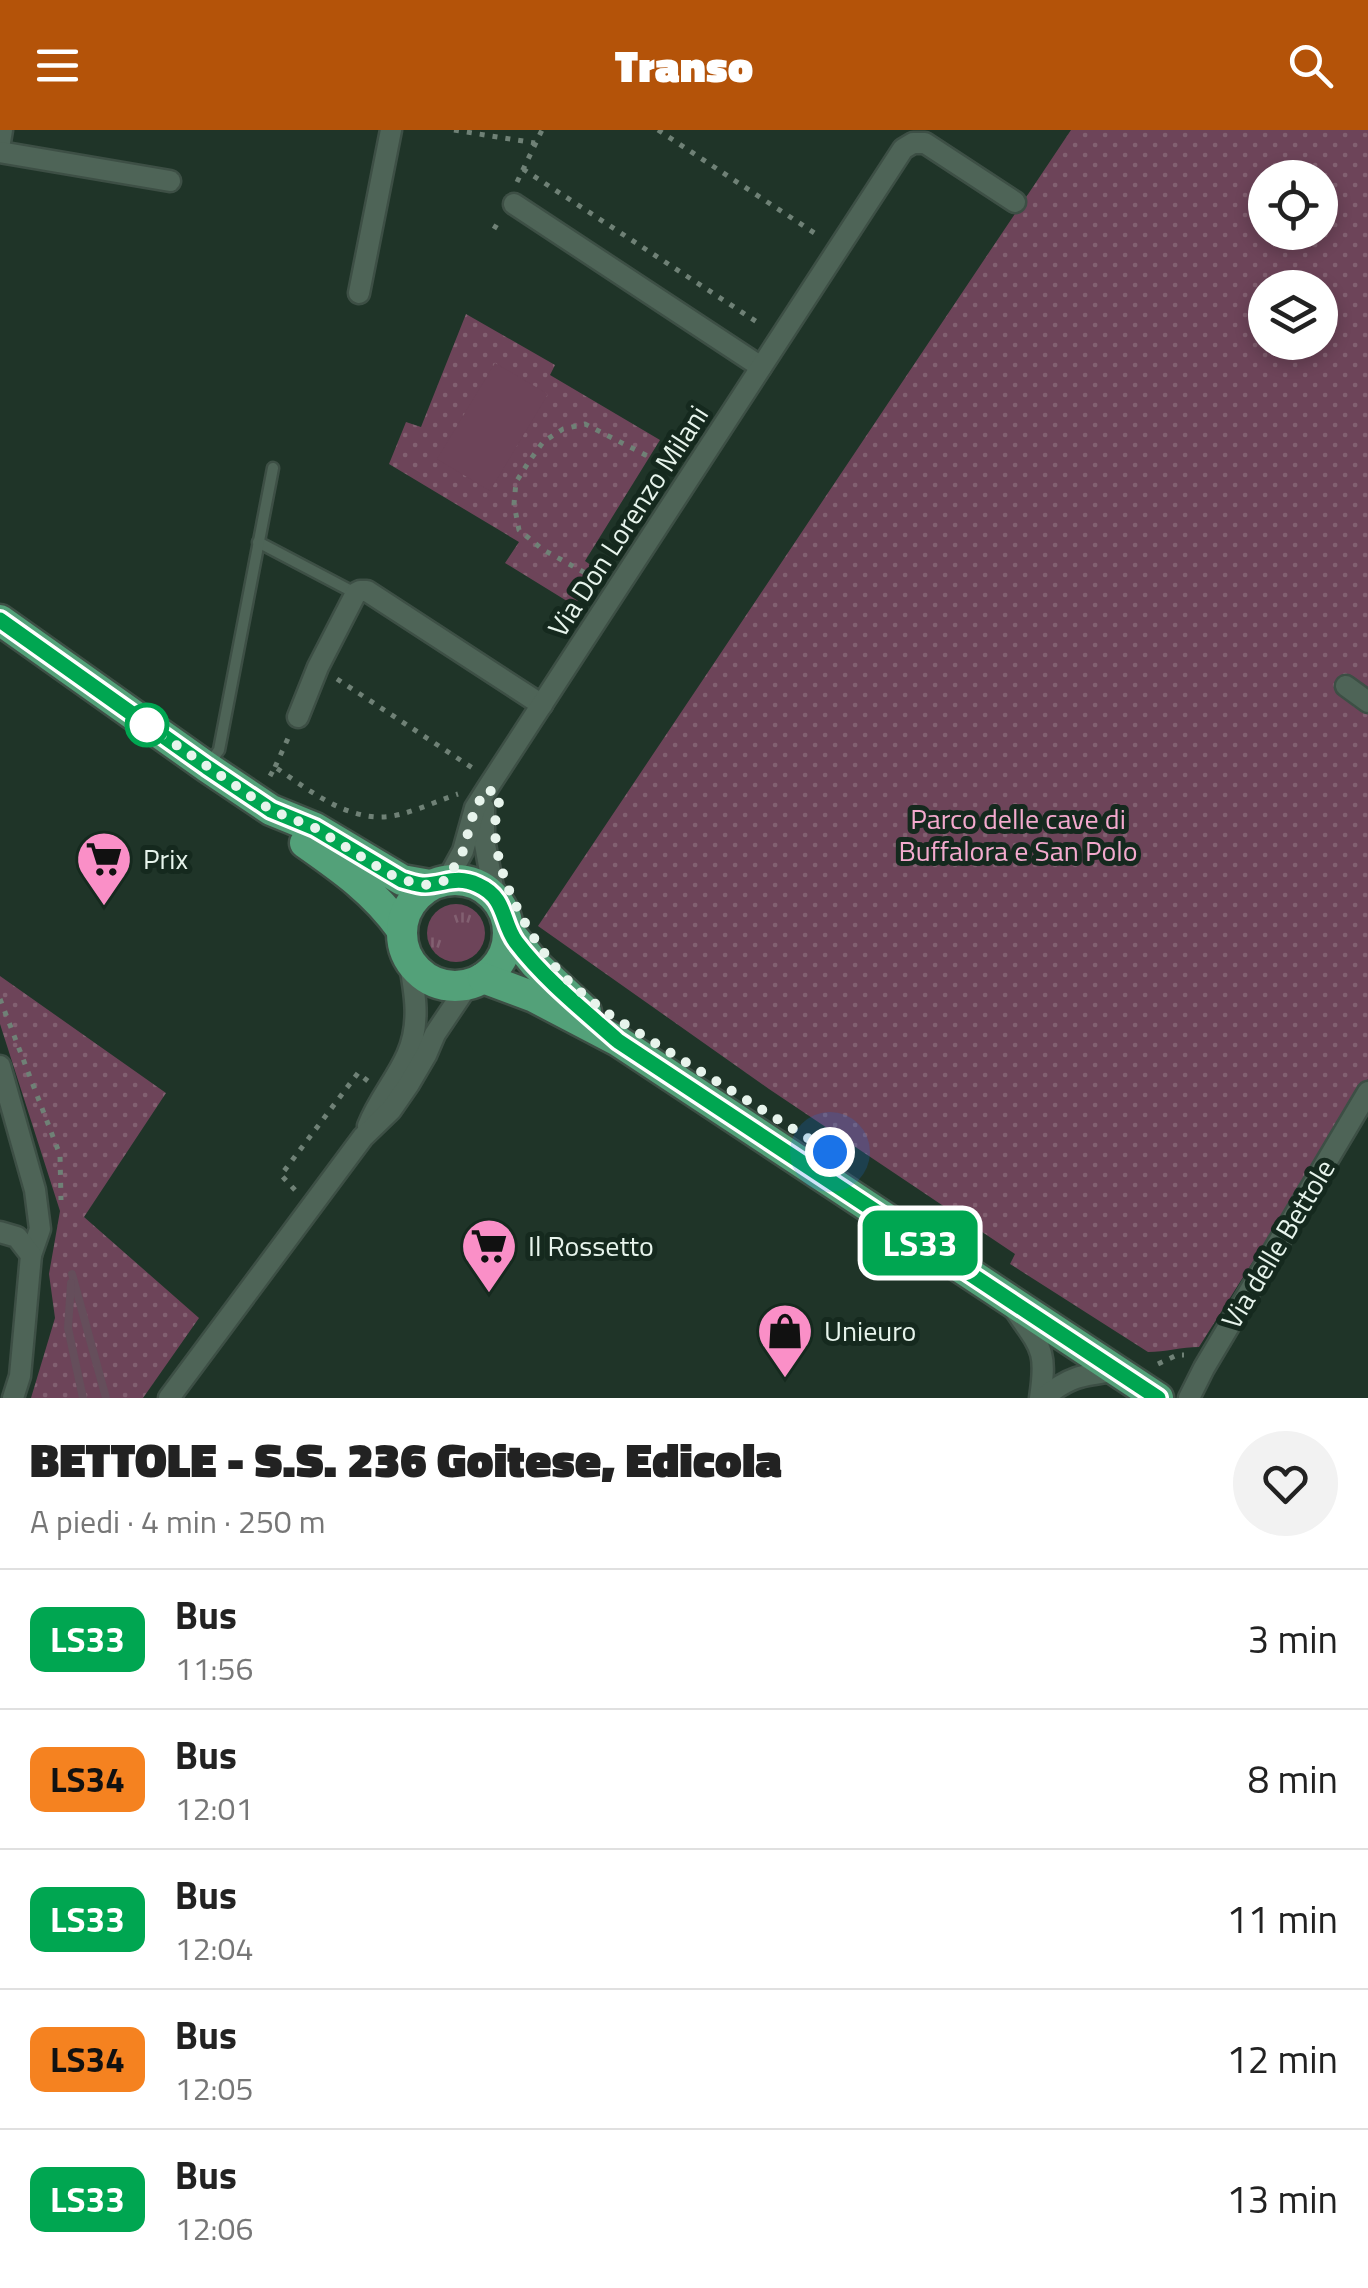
<!DOCTYPE html>
<html lang="it">
<head>
<meta charset="utf-8">
<style>
  body { margin:0; font-family:"Titillium Web",sans-serif; background:#f2f2f2; color:#222; height:100vh; display:flex; flex-direction:column; font-size:38px; white-space:nowrap }
  * { box-sizing:border-box; margin:0 }
  p { font-size:32px; color:#767676 }
  .icon { flex:none; width:55px; height:55px; fill:none; stroke:currentColor; stroke-width:2; stroke-linecap:round; stroke-linejoin:round }
  .map { position:relative; height:1268px; overflow:hidden }
  .side { display:flex; flex-direction:column; background:#fff; flex:1 }
  .side>* { flex:none }
  .badge { padding:0 20px; border-radius:15px; font-size:35px; line-height:65px }
  .controls { position:absolute; left:1248px; top:30px; display:grid; gap:20px }
  .controls a { display:grid; place-items:center; width:90px; height:90px; border-radius:50%; background:#fff; box-shadow:0 5px 15px #0003; font-size:50px }
  .you { position:absolute; width:50px; height:50px; margin:-25px; border:8px solid #fff; border-radius:50%; background:#1a73e8; box-shadow:0 0 0 15px #1a73e833 }
  .map>.badge { position:absolute; translate:-50% -50%; box-shadow:0 0 0 5px #fff }
  .round { display:grid; place-items:center; flex:none; width:105px; height:105px; border-radius:52px; background:#f2f2f2 }
  .summary { display:flex; align-items:center; justify-content:space-between; height:170px; padding:0 30px }
  h1 { font-size:48px; font-weight:800; line-height:75px }
  ul { padding:0; list-style:none }
  li { display:flex; align-items:center; gap:30px; height:140px; padding:0 30px; border-top:2px solid #e0e0e0 }
  li div { flex:1 }
  li b { display:block; font-size:38px }
  li em { font-style:normal }
  li .badge { min-width:110px; font-weight:700; text-align:center }
  header { display:flex; justify-content:space-between; align-items:center; height:130px; padding:0 30px; background:#b45309; color:#fff; font-size:45px; font-weight:800 }
  .map>svg:first-child { display:block }
</style>
</head>
<body>
<header><svg class="icon" aria-label="menu" viewBox="0 0 24 24"><path d="M4 6h16M4 12h16M4 18h16"/></svg>Transo<svg class="icon" aria-label="search" viewBox="0 0 24 24"><circle cx="10" cy="10" r="6"/><path d="M15 15l6 6"/></svg></header>
<div class="map">
<svg width="1368" height="1268" viewBox="0 0 1368 1268">
  <defs>
    <pattern id="grass-tufts" width="24" height="20" patternUnits="userSpaceOnUse" patternTransform="scale(2.5)"><rect width="24" height="20" fill="#6d4459"/><path d="M3 7l-1-3M5 7V3M7 7l1-3M15 17l-1-3M17 17v-4M19 17l1-3" fill="none" stroke="#826071"/></pattern>
    <pattern id="park-dots" width="8" height="8" patternUnits="userSpaceOnUse" patternTransform="scale(2.5)"><rect width="8" height="8" fill="#6d4459"/><path d="M2 2h.1M6 6h.1" fill="none" stroke="#826071" stroke-width="1.8" stroke-linecap="round"/></pattern>
  </defs>
  <rect width="100%" height="100%" fill="#1f3428"/>
  <!-- grass -->
  <circle fill="url(#grass-tufts)" cx="456" cy="803" r="29"/>
  <!-- park -->
  <g fill="url(#park-dots)" fill-rule="evenodd">
    <path d="M1071 0H1368V949L1199 1217C1182 1217 1165 1222 1148 1222L1010 1134 1015 1124 769 959 538 796ZM1265 48H1320V102H1265ZM1265 158H1320V212H1265Z"/>
    <polygon points="466,184 555,235 550,245 660,310 585,431 595,438 575,476 505,433 519,412 389,334 406,292 421,297"/>
    <polygon points="0,846 166,963 84,1087 199,1188 143,1268 31,1268 55,1188 49,1144 60,1081 0,894"/>
  </g>
  <!-- pitch -->
  <polygon fill="#6d4459" points="495,233 548,264 490,361 437,329"/>
  <g fill="none" stroke-linecap="round" stroke-linejoin="round">
    <!-- stream -->
    <g stroke="#654e5b" stroke-width="8">
      <polyline points="72,1144 106,1268"/>
      <polyline points="71,1153 68,1198 83,1268"/>
    </g>
    <!-- lane casing -->
    <g stroke="#3d4f45" stroke-width="15">
      <g id="lane">
        <polyline points="258,412 355,463"/>
        <polyline points="209,634 219,620 273,338"/>
      </g>
    </g>
    <!-- street casing -->
    <g stroke="#3d4f45" stroke-width="25">
      <g id="street">
        <polyline points="0,12 2,0"/>
        <polyline points="0,22 170,51"/>
        <polyline points="514,74 761,237"/>
        <polyline points="359,163 391,0"/>
        <polyline points="1346,556 1368,572"/>
        <polyline points="298,587 318,537 356,463 360,461 367,461 542,575"/>
        <polyline points="484,678 484,709 495,768"/>
        <polyline points="447,750 463,721 475,678 487,659 903,19 913,13 925,13 1015,72"/>
        <polyline points="0,936 35,1060 40,1099 31,1125"/>
        <path d="M368 996C378 970 396 950 407 925 421 894 415 862 409 830"/>
        <polyline points="0,1102 17,1107 31,1125 20,1246 13,1268"/>
        <path d="M1015 1180C1042 1219 1047 1221 1040 1268"/>
        <polyline points="169,1268 363,1007 391,980 409,954 426,925 435,904 468,855"/>
        <path d="M1043 1268C1069 1247 1081 1245 1115 1241"/>
        <polyline points="1189,1268 1204,1238 1368,962"/>
      </g>
    </g>
    <!-- primary casing -->
    <g stroke="#3d4f45" stroke-width="35">
      <g id="primary">
        <polyline points="0,490 207,637 271,680 315,698 402,750 430,755"/>
        <path d="M305 713C342 739 375 762 401 799"/>
        <circle cx="455" cy="803" r="53"/>
        <polyline points="509,802 535,834 586,882"/>
        <polyline points="483,848 534,867 618,911 1158,1268"/>
      </g>
    </g>
    <!-- path -->
    <g stroke="#6f8176" stroke-width="5" stroke-dasharray="5 8" stroke-linecap="butt">
      <polyline points="454,0 535,13"/>
      <polyline points="658,0 819,106"/>
      <polyline points="523,39 760,194"/>
      <polyline points="517,52 542,0"/>
      <polyline points="494,99 500,89"/>
      <polyline points="596,449 542,419 519,400 514,374 516,352 528,333 543,312 563,299 585,294 669,337"/>
      <polyline points="337,549 474,639"/>
      <polyline points="275,637 290,604"/>
      <path d="M270 646 275 637C306 658 343 688 382 687 404 687 436 671 458 664"/>
      <polyline points="0,869 60,1025 61,1070"/>
      <polyline points="295,1060 281,1045 358,943 369,952"/>
      <polyline points="1158,1234 1177,1225 1184,1225"/>
    </g>
    <!-- lane -->
    <use href="#lane" stroke="#4e6457" stroke-width="10"/>
    <!-- street -->
    <use href="#street" stroke="#4e6457" stroke-width="20"/>
    <!-- primary -->
    <use href="#primary" stroke="#53a179" stroke-width="30"/>
  </g>
  <g fill="none" stroke-linecap="round" stroke-linejoin="round">
    <!-- line casing -->
    <g stroke="#fff" stroke-width="22">
      <path id="line" d="M0 490 207 637 271 680 315 698 402 750C410 752 417 755 425 755 446 754 456 745 478 755 507 768 501 792 516 812 544 849 583 880 618 911L1158 1268"/>
    </g>
    <!-- line -->
    <use href="#line" stroke="#00a651" stroke-width="15"/>
    <!-- walk -->
    <path stroke="#e7f4ec" stroke-width="10" stroke-dasharray="0 18" d="M147 595 271 680 315 698 389 744 416 754 430 755 447 750 463 721 475 678 487 659 501 667C479 718 523 800 557 839 572 856 591 871 610 885L830 1022"/>
  </g>
  <!-- icons -->
  <defs>
    <g id="supermarket-pin" transform="scale(2.875)"><path d="M0 17L-7.5 6A9.5 9.5 0 1 1 7.5 6Z" fill="#fa8fc7" stroke="#15291e"/><path d="M-6-5.5h2.5l.6 2H6L4.5 2H-2.5L-4.4-4H-6ZM-1.5 3.2a1.3 1.3 0 1 0 .1 0ZM3 3.2a1.3 1.3 0 1 0 .1 0Z" fill="#111"/></g>
    <g id="shop-pin" transform="scale(2.875)"><path d="M0 17L-7.5 6A9.5 9.5 0 1 1 7.5 6Z" fill="#fa8fc7" stroke="#15291e"/><path d="M-5-2.5h2.3a2.7 3.5 0 0 1 5.4 0H5L5.5 6h-11ZM-1.5-2.5h3a1.5 2.3 0 0 0-3 0Z" fill="#111"/></g>
  </defs>
  <g fill-rule="evenodd">
    <use href="#supermarket-pin" x="104" y="729"/>
    <use href="#supermarket-pin" x="489" y="1116"/>
    <use href="#shop-pin" x="785" y="1201"/>
  </g>
  <!-- markers -->
  <circle fill="#fff" stroke="#00a651" stroke-width="5" cx="147" cy="595" r="20"/>
  <g text-anchor="middle" stroke-width="10" stroke-linejoin="round" paint-order="stroke">
    <!-- street labels -->
    <g font-size="28" fill="#e7f4ec" stroke="#15291e">
      <text transform="translate(628 391) rotate(-57)" y="10">Via Don Lorenzo Milani</text>
      <text transform="translate(1278 1114) rotate(-59)" y="10">Via delle Bettole</text>
    </g>
    <!-- park labels -->
    <g font-size="28" fill="#f4aace" stroke="#15291e">
      <text x="1018" y="699">Parco delle cave di<tspan x="1018" dy="32">Buffalora e San Polo</tspan></text>
    </g>
    <!-- poi labels -->
    <g font-size="28" fill="#e7f4ec" stroke="#15291e" text-anchor="start">
      <text x="143" y="739">Prix</text>
      <text x="528" y="1126">Il Rossetto</text>
      <text x="824" y="1211">Unieuro</text>
    </g>
  </g>
</svg>
<div class="controls">
<a><svg class="icon" aria-label="locate" viewBox="0 0 24 24"><circle cx="12" cy="12" r="6"/><path d="M12 2v4M12 18v4M2 12h4M18 12h4"/></svg></a>
<a><svg class="icon" aria-label="layers" viewBox="0 0 24 24"><path d="M12 4l9 5-9 5-9-5zM3 14l9 5 9-5"/></svg></a>
</div>
<div class="you" style="left:830px;top:1022px"></div>
<b class="badge" style="left:920px;top:1113px;background:#00a651;color:#fff">LS33</b>
</div>
<section class="side">
<div class="summary"><div><h1>BETTOLE - S.S. 236 Goitese, Edicola</h1><p>A piedi · 4 min · 250 m</p></div><a class="round"><svg class="icon" aria-label="heart" viewBox="0 0 24 24"><path d="M12 20l-8-8c-3-5 5-10 8-4 3-6 11-1 8 4z"/></svg></a></div>
<ul>
<li><span class="badge" style="background:#00a651;color:#fff">LS33</span><div><b>Bus</b><p>11:56</p></div><em>3 min</em></li>
<li><span class="badge" style="background:#f58220;color:#111">LS34</span><div><b>Bus</b><p>12:01</p></div><em>8 min</em></li>
<li><span class="badge" style="background:#00a651;color:#fff">LS33</span><div><b>Bus</b><p>12:04</p></div><em>11 min</em></li>
<li><span class="badge" style="background:#f58220;color:#111">LS34</span><div><b>Bus</b><p>12:05</p></div><em>12 min</em></li>
<li><span class="badge" style="background:#00a651;color:#fff">LS33</span><div><b>Bus</b><p>12:06</p></div><em>13 min</em></li>
</ul>
</section>
</body>
</html>
